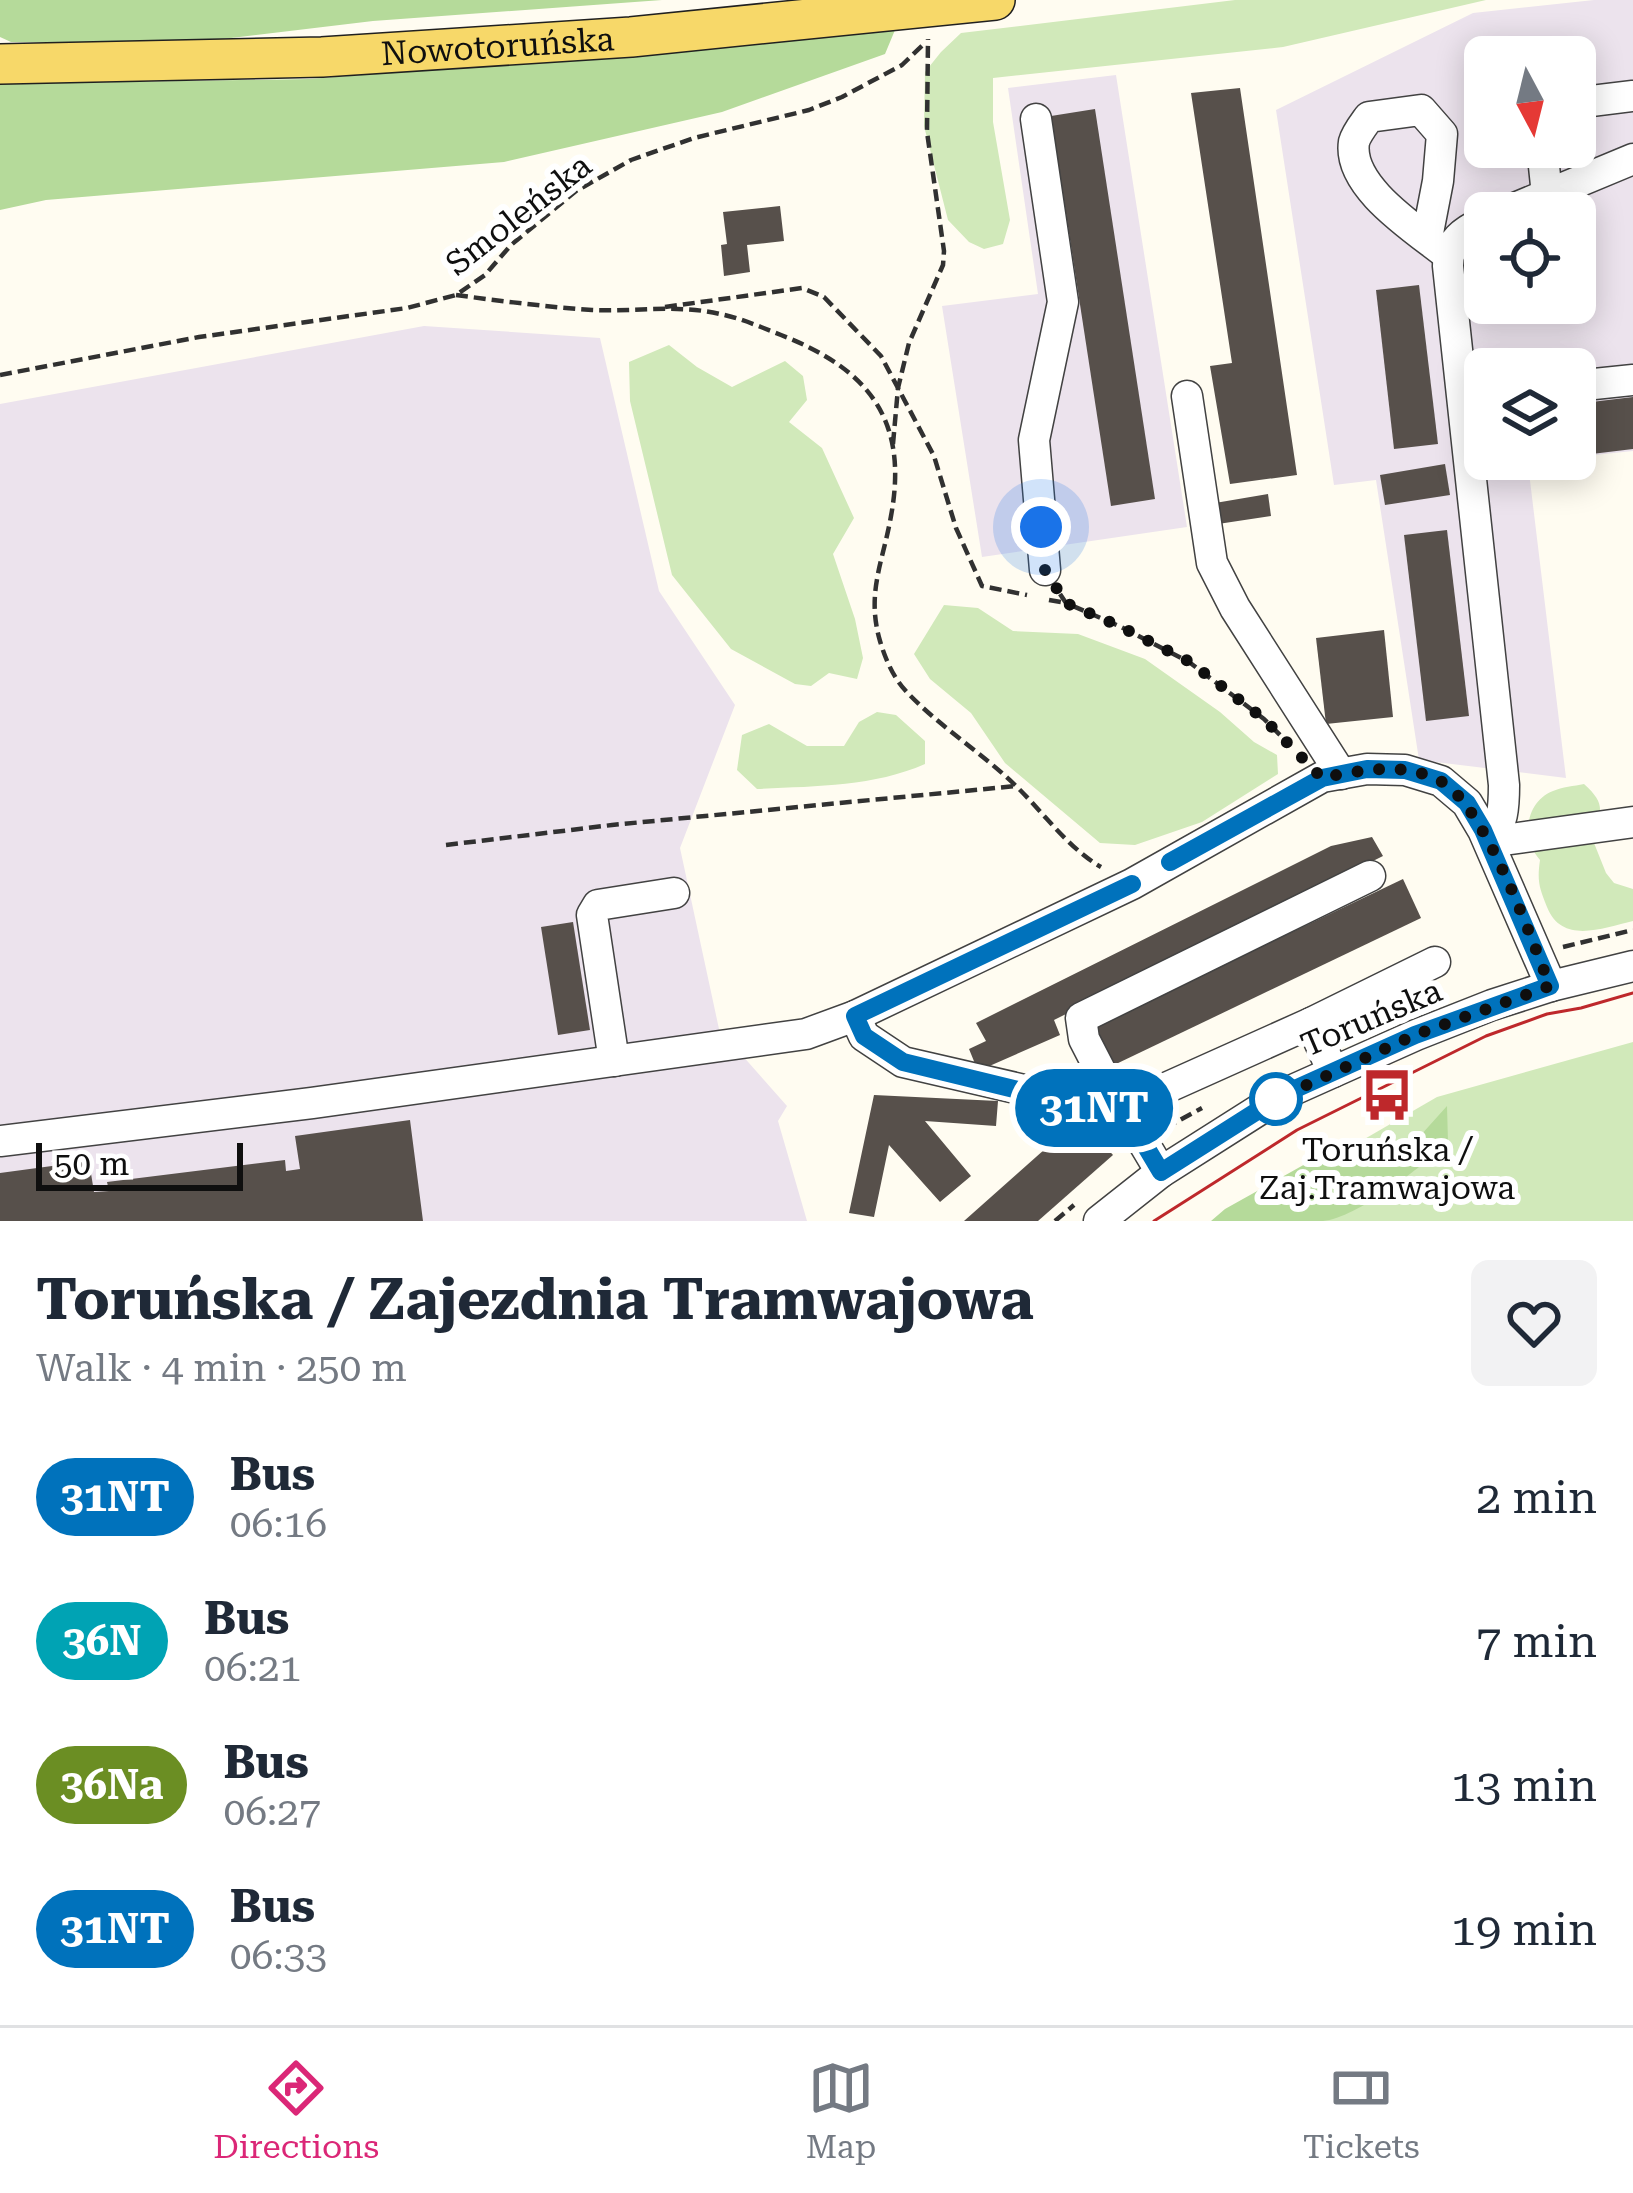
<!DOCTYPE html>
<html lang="en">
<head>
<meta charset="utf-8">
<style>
  body { margin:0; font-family:"Roboto Serif",serif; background:#f2f2f3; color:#1f2937; height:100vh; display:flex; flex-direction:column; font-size:45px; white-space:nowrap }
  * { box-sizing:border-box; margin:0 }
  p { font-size:39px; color:#747a83 }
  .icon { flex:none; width:66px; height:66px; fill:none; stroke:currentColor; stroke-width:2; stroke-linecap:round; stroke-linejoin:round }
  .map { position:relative; height:1221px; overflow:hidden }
  .side { display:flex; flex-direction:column; background:#fff; flex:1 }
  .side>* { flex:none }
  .badge { padding:0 24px; border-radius:39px; font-size:42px; line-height:78px }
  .needle { width:78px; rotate:173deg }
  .buttons { position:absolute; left:1464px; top:36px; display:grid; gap:24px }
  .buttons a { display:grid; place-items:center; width:132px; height:132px; border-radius:18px; background:#fff; box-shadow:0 6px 30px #0003; font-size:60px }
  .scale { position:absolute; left:36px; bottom:30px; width:207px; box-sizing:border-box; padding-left:12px; border:6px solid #0f0f0f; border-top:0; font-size:33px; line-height:42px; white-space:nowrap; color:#0f0f0f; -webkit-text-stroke:9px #fff; paint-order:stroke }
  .you { position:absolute; width:60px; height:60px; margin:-30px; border:9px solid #fff; border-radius:50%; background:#1a73e8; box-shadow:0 0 0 18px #1a73e833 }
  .map>.badge { position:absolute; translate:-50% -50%; box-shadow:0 0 0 6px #fff }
  .round { display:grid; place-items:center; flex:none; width:126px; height:126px; border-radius:18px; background:#f2f2f3 }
  .head { display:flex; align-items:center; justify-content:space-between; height:204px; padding:0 36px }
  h1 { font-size:57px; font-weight:700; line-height:90px }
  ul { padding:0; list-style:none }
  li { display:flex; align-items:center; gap:36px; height:144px; padding:0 36px }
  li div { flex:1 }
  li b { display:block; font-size:45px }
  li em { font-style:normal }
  li .badge { min-width:132px; font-weight:700; text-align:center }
  .tab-bar { display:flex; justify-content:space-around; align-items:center; height:168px; border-top:3px solid #e0e1e3; background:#fff; font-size:33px; color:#747a83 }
  .tab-bar a { display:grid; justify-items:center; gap:6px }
  .tab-bar .on { color:#db2777 }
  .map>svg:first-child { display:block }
</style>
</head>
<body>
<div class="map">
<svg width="1633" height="1221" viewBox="0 0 1633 1221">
  <rect width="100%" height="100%" fill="#fffcf1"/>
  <!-- industrial -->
  <g fill="#ece3ed" fill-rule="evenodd">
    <path d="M1594 0H1633V451L1575 457V369H1485V459H1562L1528 464 1566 778 1419 760 1376 480 1334 485 1276 110 1473 13ZM1485 57H1575V147H1485ZM1485 213H1575V303H1485Z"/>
    <polygon points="1116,75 1187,527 982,557 942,306 1038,294 1008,88"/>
    <polygon points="424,326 600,338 659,591 735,705 680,848 719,1029 787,1106 778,1121 807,1221 0,1221 0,404"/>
  </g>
  <!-- green -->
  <g fill="#d1e9ba">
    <polygon points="1235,0 1486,0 1283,47 993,78 993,122 1010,220 1003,244 984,249 969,242 948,220 924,126 925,72 941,52 961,33"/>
    <polygon points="669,345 697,367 732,387 785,361 803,376 807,400 789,422 822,448 854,518 833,554 855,619 863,658 857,679 829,673 811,686 795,684 731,649 672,575 630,401 629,362"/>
    <polygon points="944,605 978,608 1013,631 1078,634 1145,659 1220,712 1254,742 1277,755 1278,774 1202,822 1135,845 1100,843 1005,763 971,713 930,679 914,654"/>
    <path d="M877 712 896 715 925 741V764C873 787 814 786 757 789L737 770 742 735 769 724 807 746H844L859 722Z"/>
    <path d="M1584 784C1606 804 1602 811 1592 838L1606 873 1614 883 1633 889V921C1603 928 1562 945 1547 907 1539 887 1537 881 1540 860 1521 839 1525 802 1553 791 1562 787 1574 786 1584 784Z"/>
    <polygon points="1633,1042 1633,1221 1228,1221 1237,1213 1437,1097"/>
  </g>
  <!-- forest -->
  <g fill="#b5da9a">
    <polygon points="0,0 662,0 373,21 181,44 11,42 0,37"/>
    <polygon points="895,30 885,54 722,112 504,162 46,200 0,210 0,84 309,79 703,49"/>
    <path d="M1447 1106 1448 1142C1423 1166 1357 1218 1323 1221 1287 1221 1248 1221 1211 1221L1225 1209 1307 1163 1411 1146Z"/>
  </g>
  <!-- building -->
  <g fill="#57504b">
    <polygon points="1240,88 1297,475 1230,484 1210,366 1232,363 1191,93"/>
    <polygon points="1095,109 1155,499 1111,506 1051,116"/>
    <polygon points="780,206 784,241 747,245 750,272 724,276 721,245 727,244 723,212"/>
    <polygon points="1419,285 1438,444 1394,449 1376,290"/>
    <polygon points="1633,397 1633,449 1575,456 1575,404"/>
    <polygon points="1445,464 1450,495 1385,505 1380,475"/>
    <polygon points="1268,494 1271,516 1218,524 1215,503"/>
    <polygon points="1447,530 1469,716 1426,721 1404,535"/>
    <polygon points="1384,630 1393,717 1326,724 1316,638"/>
    <polygon points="1372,837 1383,856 1054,1020 1060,1035 978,1071 969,1049 986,1041 976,1023 1331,846"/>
    <polygon points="1403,879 1421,918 1114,1065 1095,1026"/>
    <polygon points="573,922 590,1030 558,1035 541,927"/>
    <polygon points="874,1095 998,1101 996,1126 925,1121 971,1176 940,1202 889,1145 874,1217 849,1213"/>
    <polygon points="1080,1118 1113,1155 1038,1221 964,1221"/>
    <polygon points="410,1120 423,1221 0,1221 0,1173 89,1161 94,1192 109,1191 107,1182 285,1160 286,1171 300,1169 295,1136"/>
  </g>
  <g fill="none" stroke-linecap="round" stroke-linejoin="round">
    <!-- minor casing -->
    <g stroke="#424242" stroke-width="33">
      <g id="minor">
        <polyline points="1532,53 1533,57"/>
        <polyline points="1575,103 1633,96"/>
        <polyline points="1036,119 1063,302 1034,440 1045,570"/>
        <polyline points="1542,147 1547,195"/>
        <polyline points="1503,213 1633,159"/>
        <path d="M1485 221C1464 231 1448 241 1448 266L1504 785C1504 807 1503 825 1489 842"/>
        <path d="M1427 238 1438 181 1442 134 1421 110 1369 117C1364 124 1356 134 1354 142 1347 187 1417 230 1448 255"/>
        <polyline points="1575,386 1633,380"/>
        <polyline points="1187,396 1212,563 1235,608 1341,774"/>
        <polyline points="1489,842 1633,822"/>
        <polyline points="855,1016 864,1036 903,1062 1033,1092 1130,1120 1161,1172"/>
        <polyline points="1311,1023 1435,962"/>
        <polyline points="614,1061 592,915 598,905 674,893"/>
        <polyline points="1120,1115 1117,1103 1084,1039 1081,1018 1370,876"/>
        <polyline points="1130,1120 1146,1097 1311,1023 1333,1072"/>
        <polyline points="0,1141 312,1103 806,1034 855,1016 1132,884 1322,777 1367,769 1405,770 1441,781 1467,803 1483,830 1551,986"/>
        <polyline points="1099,1221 1161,1172 1284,1094 1416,1035 1492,1005 1551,986 1633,966"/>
      </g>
    </g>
    <!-- major casing -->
    <g stroke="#202020" stroke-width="42">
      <g id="major">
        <path id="s1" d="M0 64 322 57 631 37 995 0"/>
      </g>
    </g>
    <!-- path -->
    <g stroke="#313131" stroke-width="4.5" stroke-dasharray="12 6" stroke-linecap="butt">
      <path d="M456 295C501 301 547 307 592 310 635 312 678 304 720 314 740 318 761 327 781 335 868 369 909 419 891 516 883 562 866 593 880 641 885 658 893 677 905 690 936 724 981 752 1015 785 1043 812 1068 848 1101 867"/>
      <polyline points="665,307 802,288 824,297 881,356 898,388 934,456 956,528 982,586 1027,595"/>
      <polyline points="0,375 199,337 407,308 456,295 485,275 511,245 576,191 631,160 694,138 809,110 842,97 902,65 926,42"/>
      <polyline points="893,444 898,388 909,343 943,265 944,251 927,132 928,39"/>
      <polyline points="1060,594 1066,603 1119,626 1189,662 1264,719 1280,735"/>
      <polyline points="1049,600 1066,603"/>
      <polyline points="446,845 612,825 1016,786"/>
      <polyline points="1563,947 1633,930"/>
      <polyline points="1165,1128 1202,1108"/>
      <polyline points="1055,1221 1074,1205"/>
    </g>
    <!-- minor -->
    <use href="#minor" stroke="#fff" stroke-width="30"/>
    <!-- major -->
    <use href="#major" stroke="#f7d869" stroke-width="39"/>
    <!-- tram -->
    <polyline stroke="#be282b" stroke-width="3" points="1154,1221 1297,1130 1486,1036 1547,1014 1581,1008 1633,993"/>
  </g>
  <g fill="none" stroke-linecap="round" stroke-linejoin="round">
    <!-- line casing -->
    <g stroke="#fff" stroke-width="27">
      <polyline id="line" points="1132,884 855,1016 864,1036 903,1062 1120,1115 1130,1120 1161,1172 1284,1094 1415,1035 1550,986 1483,830 1467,803 1441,781 1405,770 1367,769 1322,778 1170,862"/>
    </g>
    <!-- line -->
    <use href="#line" stroke="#0072bc" stroke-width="18"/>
    <!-- walk -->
    <path stroke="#0f0f0f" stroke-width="12" stroke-dasharray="0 21.6" d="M1041 527 1045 570 1066 603 1119 626 1190 662 1264 719 1322 778C1360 770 1406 761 1442 782 1485 806 1531 938 1550 986L1415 1035 1276 1099"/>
  </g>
  <!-- icons -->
  <defs>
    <g id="bus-bare" transform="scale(4.14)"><path d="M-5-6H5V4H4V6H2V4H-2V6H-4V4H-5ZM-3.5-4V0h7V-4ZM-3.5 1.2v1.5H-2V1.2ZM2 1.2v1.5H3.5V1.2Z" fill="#be282b" stroke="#fff" stroke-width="2.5" paint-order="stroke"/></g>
  </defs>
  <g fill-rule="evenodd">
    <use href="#bus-bare" x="1387" y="1095"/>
  </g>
  <!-- markers -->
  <circle fill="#fff" stroke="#0072bc" stroke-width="6" cx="1276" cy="1099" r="24"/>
  <g text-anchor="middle" stroke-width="12" stroke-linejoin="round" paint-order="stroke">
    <!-- street labels -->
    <g font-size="33" fill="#0f0f0f" stroke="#fff">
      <text dy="12" stroke="none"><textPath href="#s1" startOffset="498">Nowotoruńska</textPath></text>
      <text transform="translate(518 214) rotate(-38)" y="12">Smoleńska</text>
      <text transform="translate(1371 1017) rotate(-23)" y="12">Toruńska</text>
    </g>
    <!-- poi labels -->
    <g font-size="33" fill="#0f0f0f" stroke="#fff">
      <text x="1387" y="1161">Toruńska /<tspan x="1387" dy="38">Zaj.Tramwajowa</tspan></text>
    </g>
  </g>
</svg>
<div class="buttons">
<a><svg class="needle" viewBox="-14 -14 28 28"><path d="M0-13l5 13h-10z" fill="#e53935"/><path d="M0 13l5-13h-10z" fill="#747a83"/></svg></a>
<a><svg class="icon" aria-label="locate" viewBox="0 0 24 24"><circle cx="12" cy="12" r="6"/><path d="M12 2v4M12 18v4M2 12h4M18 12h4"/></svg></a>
<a><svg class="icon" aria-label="layers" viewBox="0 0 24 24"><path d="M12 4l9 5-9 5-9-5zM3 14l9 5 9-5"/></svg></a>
</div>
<div class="scale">50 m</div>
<div class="you" style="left:1041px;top:527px"></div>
<b class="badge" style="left:1094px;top:1108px;background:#0072bc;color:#fff">31NT</b>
</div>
<section class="side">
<div class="head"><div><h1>Toruńska / Zajezdnia Tramwajowa</h1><p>Walk · 4 min · 250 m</p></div><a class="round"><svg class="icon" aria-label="heart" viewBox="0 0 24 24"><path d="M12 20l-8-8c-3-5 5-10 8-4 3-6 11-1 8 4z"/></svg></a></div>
<ul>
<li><span class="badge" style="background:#0072bc;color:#fff">31NT</span><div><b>Bus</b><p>06:16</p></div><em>2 min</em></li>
<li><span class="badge" style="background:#00a3b4;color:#fff">36N</span><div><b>Bus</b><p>06:21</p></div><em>7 min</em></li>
<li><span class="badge" style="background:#6b8e23;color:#fff">36Na</span><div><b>Bus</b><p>06:27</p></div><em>13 min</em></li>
<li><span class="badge" style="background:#0072bc;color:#fff">31NT</span><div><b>Bus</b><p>06:33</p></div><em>19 min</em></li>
</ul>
</section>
<nav class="tab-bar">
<a class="on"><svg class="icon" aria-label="directions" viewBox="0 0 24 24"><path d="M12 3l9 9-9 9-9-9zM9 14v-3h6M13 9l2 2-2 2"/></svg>Directions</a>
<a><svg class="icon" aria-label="map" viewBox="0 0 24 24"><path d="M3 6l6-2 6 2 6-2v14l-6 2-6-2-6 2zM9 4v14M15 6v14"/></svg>Map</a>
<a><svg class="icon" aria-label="tickets" viewBox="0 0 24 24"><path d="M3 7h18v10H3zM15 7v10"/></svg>Tickets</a>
</nav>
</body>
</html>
